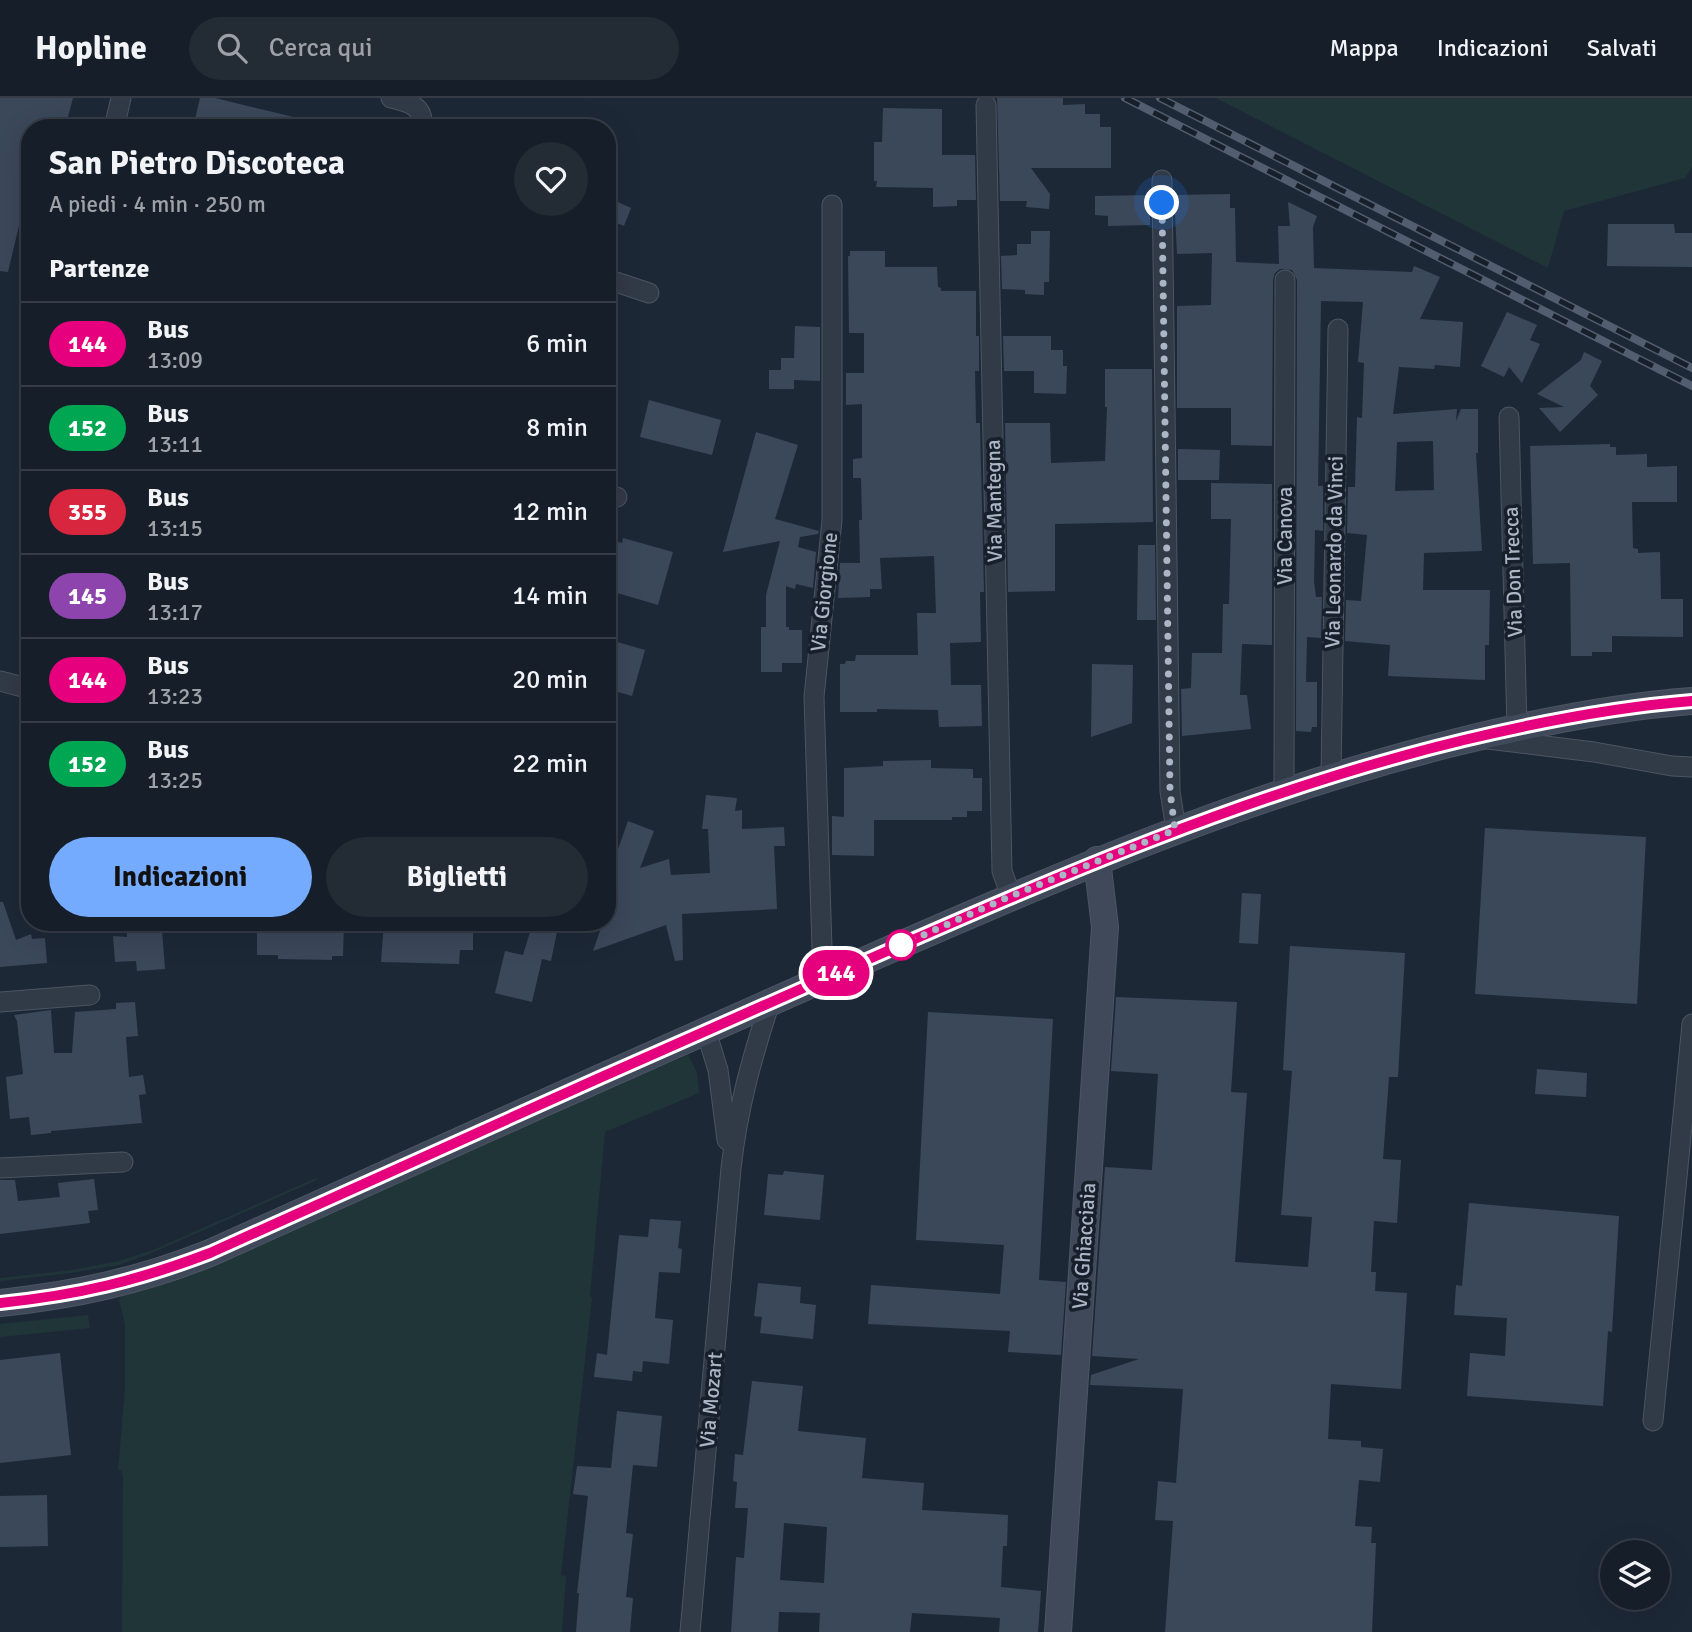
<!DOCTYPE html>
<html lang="it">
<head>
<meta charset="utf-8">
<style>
  body { margin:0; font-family:Signika,sans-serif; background:#232b35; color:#f1f3f6; height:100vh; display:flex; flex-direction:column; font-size:26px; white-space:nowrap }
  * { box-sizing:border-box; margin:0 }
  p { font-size:23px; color:#9ea2a8 }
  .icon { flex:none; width:38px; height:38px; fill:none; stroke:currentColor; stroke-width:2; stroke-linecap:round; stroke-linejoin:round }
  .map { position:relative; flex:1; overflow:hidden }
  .panel { position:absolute; left:21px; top:21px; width:595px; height:812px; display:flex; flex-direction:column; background:#161e29; border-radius:28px; box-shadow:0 7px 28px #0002,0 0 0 2px #353c46 }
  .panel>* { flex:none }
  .badge { padding:0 14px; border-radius:23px; font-size:24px; line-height:46px }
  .fabs { position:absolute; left:1600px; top:1442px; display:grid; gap:14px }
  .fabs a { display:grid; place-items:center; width:70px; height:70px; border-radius:50%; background:#161e29; box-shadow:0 7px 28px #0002,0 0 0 2px #353c46; font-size:35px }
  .you { position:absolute; width:35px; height:35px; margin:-18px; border:5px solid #fff; border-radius:50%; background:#1a73e8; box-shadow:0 0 0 10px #1a73e833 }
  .map>.badge { position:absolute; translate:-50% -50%; box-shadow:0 0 0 4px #fff }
  h2 { padding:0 28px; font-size:26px; line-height:63px }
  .round { display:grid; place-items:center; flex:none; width:74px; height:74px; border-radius:37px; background:#232b35 }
  .headline { display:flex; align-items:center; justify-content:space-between; height:119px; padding:0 28px }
  h1 { font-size:33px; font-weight:700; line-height:52px }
  .primary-button { display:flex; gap:14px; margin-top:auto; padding:14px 28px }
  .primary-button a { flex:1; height:80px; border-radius:42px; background:#75abff; color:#111; font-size:28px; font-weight:700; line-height:80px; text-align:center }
  .primary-button a+a { background:#232b35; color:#f1f3f6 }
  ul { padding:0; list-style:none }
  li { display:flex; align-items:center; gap:21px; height:84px; padding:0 28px; border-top:2px solid #353c46 }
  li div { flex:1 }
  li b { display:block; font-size:26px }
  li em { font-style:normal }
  li .badge { min-width:77px; font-weight:700; text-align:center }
  header { display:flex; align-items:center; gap:42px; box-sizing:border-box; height:98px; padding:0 35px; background:#161e29; border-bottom:2px solid #353c46 }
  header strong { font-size:33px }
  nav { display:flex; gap:38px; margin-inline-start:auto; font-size:24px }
  .search { width:490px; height:63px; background:#232b35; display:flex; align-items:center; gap:18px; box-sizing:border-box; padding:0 24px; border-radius:38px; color:#9ea2a8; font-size:26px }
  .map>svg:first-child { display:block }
</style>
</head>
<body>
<header>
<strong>Hopline</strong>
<div class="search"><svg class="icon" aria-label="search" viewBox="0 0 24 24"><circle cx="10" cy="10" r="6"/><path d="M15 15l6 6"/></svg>Cerca qui</div>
<nav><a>Mappa</a><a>Indicazioni</a><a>Salvati</a></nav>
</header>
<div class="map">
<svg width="1692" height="1534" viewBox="0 0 1692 1534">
  <rect width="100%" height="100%" fill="#1d2837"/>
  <!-- green -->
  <g fill="#1f3538">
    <polygon points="1216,0 1692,0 1692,69 1685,80 1564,113 1548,170"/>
    <polygon points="688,957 697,975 699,995 605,1034 590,1198 592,1200 561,1477 566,1478 562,1534 122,1534 123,1378 121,1372 118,1372 125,1291 125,1226 119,1202 122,1196"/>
    <polygon points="316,1080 317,1082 154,1154 119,1167 71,1175 0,1183 0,1180 72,1172 119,1163 153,1152"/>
    <polygon points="88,1217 90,1230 0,1239 0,1226"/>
  </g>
  <!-- building -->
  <g fill="#3b485a" fill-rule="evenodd">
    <polygon points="0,0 73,0 65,30 30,30 30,81 8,174 0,173"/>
    <polygon points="200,0 215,0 306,22 305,30 193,30"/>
    <polygon points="997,0 1063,0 1063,7 1085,6 1085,16 1100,16 1100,29 1111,29 1111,70 1031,70 1050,96 1049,111 1026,109 1027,103 1000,103"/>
    <polygon points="883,10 942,11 942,57 975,57 976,102 957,102 957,108 933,109 933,90 876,89 877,83 874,83 874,44 882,44"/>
    <path d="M1230 96V110H1235L1236 164 1279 166 1278 128H1290L1288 104 1317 118 1313 129 1314 170 1412 174 1414 168 1440 179 1420 221 1463 224 1460 269 1435 267 1434 271 1399 269 1393 316 1457 311 1456 323 1461 311H1478V355H1476L1482 453 1424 455 1423 492H1490L1489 547H1485V582L1388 578 1390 547 1345 543 1346 502 1361 503 1367 437 1347 435 1348 389H1355L1357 319 1362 320 1364 265 1358 264 1363 204 1321 203 1318 388H1323V433L1315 432 1314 483 1316 499H1322L1321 540 1307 539 1306 584H1317V629H1312L1311 634 1296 633 1297 182 1292 172 1280 171 1275 175 1273 182 1272 348 1231 347V310H1177V208L1211 207 1212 155 1177 156 1174 97ZM1433 343 1434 392 1395 393 1397 344Z"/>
    <polygon points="1150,97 1150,127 1108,128 1108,118 1095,117 1095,98"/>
    <polygon points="607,99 631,110 624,128 607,121"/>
    <polygon points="1608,126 1674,126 1675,135 1692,135 1692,169 1607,168"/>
    <polygon points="1031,133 1050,133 1049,184 1044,184 1044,197 1025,196 1025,192 1002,191 1001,158 1017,157 1017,146 1031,146"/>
    <polygon points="850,153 885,153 885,169 937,169 938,189 941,190 941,193 976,193 976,238 979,238 979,273 975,273 976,325 980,325 984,494 980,494 981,544 950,545 951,587 981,587 982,628 939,629 938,612 877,611 877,614 840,614 840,566 845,566 846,563 855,563 856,557 918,557 917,515 936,515 934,458 880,460 882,491 870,491 870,499 838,500 840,465 860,465 859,422 862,422 861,380 853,380 853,361 862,360 862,306 846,307 846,275 864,275 864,235 849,235 848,158 850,158"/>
    <polygon points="1507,214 1537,227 1530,242 1540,246 1522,285 1509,269 1504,279 1481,268"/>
    <polygon points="795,228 820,229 820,283 794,282 794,291 769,291 769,272 781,272 781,260 794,260"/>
    <polygon points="1003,238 1051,238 1051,252 1063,252 1063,268 1067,268 1066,296 1034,295 1034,273 1004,273"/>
    <polygon points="1584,254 1602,263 1590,288 1598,297 1560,334 1539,310 1564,309 1537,296 1581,262"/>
    <polygon points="1105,271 1152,271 1153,424 1055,426 1055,493 1008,494 1005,325 1050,325 1051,365 1105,363 1107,309 1105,309"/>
    <polygon points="649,302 721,322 712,357 640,339"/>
    <polygon points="756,334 798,347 775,421 819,433 818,436 800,439 798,449 816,454 813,490 796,486 795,491 786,488 786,529 789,529 789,532 802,532 802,565 782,565 782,574 761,574 761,529 766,529 766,497 780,443 723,454"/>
    <polygon points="1610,346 1610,349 1616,349 1616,357 1647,356 1647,369 1677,368 1677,404 1632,404 1633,450 1638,451 1638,455 1660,454 1661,501 1683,501 1683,539 1612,538 1612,554 1592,554 1592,558 1571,558 1570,465 1533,466 1530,348"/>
    <polygon points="1178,351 1220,352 1219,382 1178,382"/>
    <polygon points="1211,385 1272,386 1272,547 1242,546 1240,597 1247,597 1251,631 1182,638 1181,591 1191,590 1192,555 1222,555 1223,506 1229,506 1231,421 1211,421"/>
    <polygon points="623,440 673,454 658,507 607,492 607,471 615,443 622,445"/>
    <polygon points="1138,447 1155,447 1156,522 1137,522"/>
    <polygon points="607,541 645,552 632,598 607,591"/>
    <polygon points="1092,566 1133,567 1132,625 1091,639"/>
    <polygon points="931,662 931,670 973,671 973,680 982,680 982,713 967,713 967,719 952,719 952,722 874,722 874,758 832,757 832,718 844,719 844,670 883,668 883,663"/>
    <polygon points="706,697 737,700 735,713 742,712 742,731 784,729 785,748 774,748 777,811 682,816 683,862 675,863 666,827 593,853 603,824 607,824 607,811 616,782 608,779 628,723 654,733 640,770 669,761 671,777 710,775 708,731 702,731"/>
    <polygon points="1485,730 1646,739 1637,906 1475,896"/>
    <polygon points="1242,795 1261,796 1258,846 1239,845"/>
    <polygon points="0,804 3,804 16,842 31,836 32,841 45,840 47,865 0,869"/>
    <polygon points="257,824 344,824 343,858 332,858 332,862 278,861 278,857 257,857"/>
    <polygon points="384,824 429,824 429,828 473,830 473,852 460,852 459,866 381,864"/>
    <polygon points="533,824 559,824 551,863 542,861 532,904 495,895 505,853 523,857"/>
    <polygon points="162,832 165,871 137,873 136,863 115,864 113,838 127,839 127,834"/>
    <polygon points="1290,848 1405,855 1398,979 1389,979 1383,1061 1401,1062 1397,1125 1374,1123 1371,1174 1376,1174 1375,1193 1407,1195 1401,1291 1331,1286 1328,1341 1361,1343 1361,1349 1383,1351 1380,1384 1359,1382 1355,1428 1372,1429 1371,1445 1376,1445 1372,1534 1165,1534 1173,1423 1155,1422 1158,1383 1176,1385 1183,1291 1090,1287 1091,1277 1139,1261 1092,1258 1105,1069 1152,1072 1158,976 1111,973 1116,899 1237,904 1231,994 1247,995 1235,1164 1308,1169 1312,1119 1281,1117 1292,973 1283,972"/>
    <polygon points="135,904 138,938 126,939 129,979 143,977 146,996 139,997 142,1025 51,1033 51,1035 31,1037 29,1019 10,1021 6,979 23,976 17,923 14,917 51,912 54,955 72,955 75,914 116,911 116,905"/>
    <polygon points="928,914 1053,921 1039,1182 1066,1184 1061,1257 1008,1254 1010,1233 868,1226 871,1187 1000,1196 1004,1147 916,1142"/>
    <polygon points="1537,971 1587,975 1586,999 1535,996"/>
    <polygon points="784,1073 824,1077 820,1122 764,1117 768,1076 783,1077"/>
    <polygon points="94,1081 98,1112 88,1113 90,1125 0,1136 0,1082 15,1082 18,1103 60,1099 58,1085"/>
    <polygon points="1469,1105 1619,1118 1612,1234 1608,1233 1603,1308 1467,1298 1470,1255 1505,1258 1507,1220 1454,1217 1456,1187 1462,1188"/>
    <polygon points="650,1121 681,1123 678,1150 682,1151 680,1175 659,1174 655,1220 673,1222 669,1266 643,1263 642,1274 633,1273 632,1283 594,1279 597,1255 607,1257 619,1137 648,1139"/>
    <polygon points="758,1185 801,1189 800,1205 816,1207 813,1241 760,1235 762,1219 754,1218"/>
    <polygon points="60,1255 71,1357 0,1365 0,1262"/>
    <path d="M752 1283 803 1288 798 1333 866 1340 862 1380 924 1385 922 1412 1008 1417 1007 1448H1003L1001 1489 1041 1493 1038 1534H999L1000 1520 912 1515 910 1534H819L820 1515 779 1514 778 1534H731L736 1459 744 1460 748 1410H735L737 1384 733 1383 735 1356 743 1357ZM784 1425 827 1429 824 1485 780 1482Z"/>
    <polygon points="617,1313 662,1318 657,1369 633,1367 626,1435 633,1436 626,1499 633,1500 630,1534 576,1534 579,1495 577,1495 588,1398 573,1396 577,1368 611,1370"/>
    <polygon points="47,1397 48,1448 0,1449 0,1398"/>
  </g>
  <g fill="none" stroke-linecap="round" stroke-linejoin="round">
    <!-- street casing -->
    <g stroke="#4c5562" stroke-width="21">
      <g id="street">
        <path d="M391 0C408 4 426 8 421 30"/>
        <polyline points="986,7 1002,773 1011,798"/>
        <polyline points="114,30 121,0"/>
        <polyline points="1162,82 1170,693 1176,732"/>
        <polyline points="607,181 649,195"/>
        <polyline points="1509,319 1517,630"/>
        <polyline points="607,397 617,399"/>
        <polyline points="0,583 30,591"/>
        <polyline points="1488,641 1594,654 1672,668 1692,669"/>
        <polyline points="1331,678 1338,231"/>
        <polyline points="1284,693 1285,182"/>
        <polyline points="823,881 814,599 832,422 832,107"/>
        <polyline points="0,904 90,897"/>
        <polyline points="706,933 718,972 727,1042"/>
        <polyline points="0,1070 123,1064"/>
        <polyline points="1653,1323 1692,926"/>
        <path d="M690 1534 731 1070C738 1009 751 963 770 904"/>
      </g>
    </g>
    <!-- secondary casing -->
    <g stroke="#4c5562" stroke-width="28">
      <g id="secondary">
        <path d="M0 1205C75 1197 140 1183 210 1155 428 1057 647 958 866 862 1060 777 1250 695 1457 644 1534 625 1612 609 1692 603"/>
        <polyline points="1058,1534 1105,829 1097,762"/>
      </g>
    </g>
    <!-- street -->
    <use href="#street" stroke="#313a47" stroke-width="19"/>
    <!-- secondary -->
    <use href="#secondary" stroke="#3f495a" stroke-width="26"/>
    <!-- rail casing -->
    <g stroke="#525e6f" stroke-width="8">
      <g id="rail">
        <polyline points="1125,0 1692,288"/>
        <polyline points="1160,0 1692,270"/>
      </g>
    </g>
    <!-- rail -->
    <use href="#rail" stroke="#171f2b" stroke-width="5" stroke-dasharray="16" stroke-linecap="butt"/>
  </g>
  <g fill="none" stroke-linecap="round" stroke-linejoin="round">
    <!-- line casing -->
    <g stroke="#fff" stroke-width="16">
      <path id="line" d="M0 1205C78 1197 137 1183 210 1155 421 1059 632 965 844 872 1047 783 1248 694 1464 642 1539 624 1615 609 1692 603"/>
    </g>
    <!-- line -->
    <use href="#line" stroke="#e6007e" stroke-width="10"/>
    <!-- walk -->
    <polyline stroke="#aab5c5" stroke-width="7" stroke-dasharray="0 12.6" points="901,847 1011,798 1175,732 1170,693 1162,105"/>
  </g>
  <!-- markers -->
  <circle fill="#fff" stroke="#e6007e" stroke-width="3.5" cx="901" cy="847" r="14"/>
  <g text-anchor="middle" stroke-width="7" stroke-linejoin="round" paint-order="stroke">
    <!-- street labels -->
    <g font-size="21" fill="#aab5c5" stroke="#171f2b">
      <text transform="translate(994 403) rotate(-91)" y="7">Via Mantegna</text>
      <text transform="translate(1285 438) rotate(-90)" y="7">Via Canova</text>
      <text transform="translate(1334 454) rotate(-89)" y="7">Via Leonardo da Vinci</text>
      <text transform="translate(1513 474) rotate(-92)" y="7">Via Don Trecca</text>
      <text transform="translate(824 494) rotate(-84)" y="7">Via Giorgione</text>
      <text transform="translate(1084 1148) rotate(-86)" y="7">Via Ghiacciaia</text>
      <text transform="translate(711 1302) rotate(-85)" y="7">Via Mozart</text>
    </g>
  </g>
</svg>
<div class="fabs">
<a><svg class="icon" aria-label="layers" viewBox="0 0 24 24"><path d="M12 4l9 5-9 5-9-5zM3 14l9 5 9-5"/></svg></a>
</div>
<div class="you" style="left:1162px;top:105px"></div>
<b class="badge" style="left:836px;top:875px;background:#e6007e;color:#fff">144</b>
<section class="panel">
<div class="headline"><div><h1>San Pietro Discoteca</h1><p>A piedi · 4 min · 250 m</p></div><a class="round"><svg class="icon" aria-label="heart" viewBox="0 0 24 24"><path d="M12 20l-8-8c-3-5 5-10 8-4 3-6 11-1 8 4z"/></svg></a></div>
<h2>Partenze</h2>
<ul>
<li><span class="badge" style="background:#e6007e;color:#fff">144</span><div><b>Bus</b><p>13:09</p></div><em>6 min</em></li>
<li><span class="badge" style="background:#00a651;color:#fff">152</span><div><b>Bus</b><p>13:11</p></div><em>8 min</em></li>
<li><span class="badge" style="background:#d7263d;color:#fff">355</span><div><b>Bus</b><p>13:15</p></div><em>12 min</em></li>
<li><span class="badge" style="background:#8e44ad;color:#fff">145</span><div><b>Bus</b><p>13:17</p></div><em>14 min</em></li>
<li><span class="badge" style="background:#e6007e;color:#fff">144</span><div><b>Bus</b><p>13:23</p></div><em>20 min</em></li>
<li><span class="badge" style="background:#00a651;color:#fff">152</span><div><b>Bus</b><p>13:25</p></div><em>22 min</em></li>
</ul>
<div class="primary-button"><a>Indicazioni</a><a>Biglietti</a></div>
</section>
</div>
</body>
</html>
